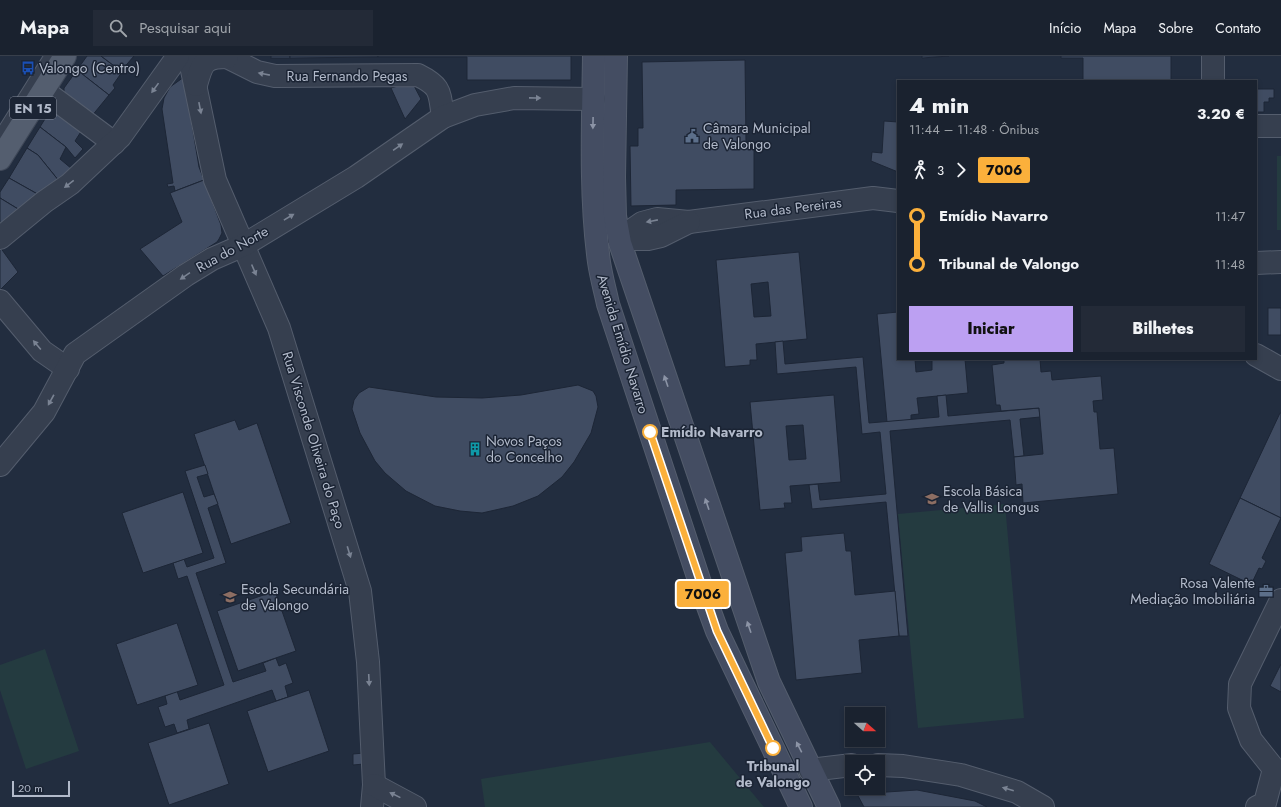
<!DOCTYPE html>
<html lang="pt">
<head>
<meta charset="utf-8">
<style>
  body { margin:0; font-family:Jost,sans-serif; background:#232a37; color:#f1f3f6; height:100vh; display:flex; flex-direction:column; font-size:15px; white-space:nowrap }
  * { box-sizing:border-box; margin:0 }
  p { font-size:13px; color:#9fa4aa }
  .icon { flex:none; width:22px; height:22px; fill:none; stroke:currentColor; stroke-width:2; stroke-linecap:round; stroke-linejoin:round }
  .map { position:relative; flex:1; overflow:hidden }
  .drawer { position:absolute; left:897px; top:24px; width:360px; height:280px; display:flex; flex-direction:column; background:#1a222f; border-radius:0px; box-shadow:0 2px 6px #0003,0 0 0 1px #383f4b }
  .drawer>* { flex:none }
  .badge { padding:0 8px; border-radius:3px; font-size:14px; line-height:26px }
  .needle { width:26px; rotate:111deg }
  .tools { position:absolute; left:845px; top:651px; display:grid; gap:8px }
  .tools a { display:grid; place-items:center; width:40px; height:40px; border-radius:0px; background:#1a222f; box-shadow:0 2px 6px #0003,0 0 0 1px #383f4b; font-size:20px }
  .scale { position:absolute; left:12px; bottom:10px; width:58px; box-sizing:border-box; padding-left:4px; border:2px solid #b2baca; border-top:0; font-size:11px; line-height:14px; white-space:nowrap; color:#b2baca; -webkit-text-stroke:3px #1b2434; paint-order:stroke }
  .map>.badge { position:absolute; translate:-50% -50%; box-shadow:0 0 0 2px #fff }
  .legs { display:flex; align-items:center; gap:6px; height:44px; padding:0 12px; font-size:13px }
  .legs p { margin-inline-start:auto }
  .overview { display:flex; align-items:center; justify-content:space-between; height:68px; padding:0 12px }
  h1 { font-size:22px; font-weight:800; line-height:30px }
  .cta { display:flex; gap:8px; margin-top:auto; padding:8px 12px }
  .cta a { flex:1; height:46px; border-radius:0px; background:#bca0f2; color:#111; font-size:16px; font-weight:800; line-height:46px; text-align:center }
  .cta a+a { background:#232a37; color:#f1f3f6 }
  ul { padding:0 12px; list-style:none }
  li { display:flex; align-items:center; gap:14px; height:48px; font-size:15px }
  li i { display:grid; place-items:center; width:6px; height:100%; margin:0 5px; background:currentColor }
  li i::after { content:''; width:10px; height:10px; margin:-5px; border:3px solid; border-radius:50%; background:#1a222f }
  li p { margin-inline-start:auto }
  li:first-child i { background:linear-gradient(#0000 50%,currentColor 0) }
  li:last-child i { background:linear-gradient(currentColor 50%,#0000 0) }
  header { display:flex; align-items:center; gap:24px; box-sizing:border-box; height:56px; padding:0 20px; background:#1a222f; border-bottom:1px solid #383f4b }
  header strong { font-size:19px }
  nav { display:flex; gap:22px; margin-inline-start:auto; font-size:14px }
  .search { width:280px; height:36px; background:#232a37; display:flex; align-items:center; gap:10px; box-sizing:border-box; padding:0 14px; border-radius:0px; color:#9fa4aa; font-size:15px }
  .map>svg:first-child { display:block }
</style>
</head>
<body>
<header>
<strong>Mapa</strong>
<div class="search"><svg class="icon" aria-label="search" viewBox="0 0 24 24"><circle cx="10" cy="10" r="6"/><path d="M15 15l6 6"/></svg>Pesquisar aqui</div>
<nav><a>Início</a><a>Mapa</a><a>Sobre</a><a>Contato</a></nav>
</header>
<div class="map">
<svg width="1281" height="751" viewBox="0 0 1281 751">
  <rect width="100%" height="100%" fill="#222d3f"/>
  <!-- green -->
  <g fill="#243b40">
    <rect x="1277" y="100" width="4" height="74"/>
    <polygon points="1005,448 1024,662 918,672 898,458"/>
    <polygon points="45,593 79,695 26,713 0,634 0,609"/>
    <polygon points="710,686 764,751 485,751 481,723"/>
  </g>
  <!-- building -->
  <g fill="#404c62" stroke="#1d2636" fill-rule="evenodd">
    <polygon points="87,0 101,0 122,16 113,29 115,32 109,39 77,14"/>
    <polygon points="101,0 134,0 121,15"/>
    <rect x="271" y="0" width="19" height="2"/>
    <polygon points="290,0 378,0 378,1 290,2"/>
    <polygon points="378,0 571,0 571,24 467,24 467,1 378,1"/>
    <polygon points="922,0 949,0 922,2"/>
    <polygon points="1061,0 1171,0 1171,25 1083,25 1083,2 1061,2"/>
    <polygon points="745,4 746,87 754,87 754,133 676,134 676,149 631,150 630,90 638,90 638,72 643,72 642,6"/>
    <polygon points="77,14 109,39 91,61 67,40 64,36 64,32"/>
    <polygon points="184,21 199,111 204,124 175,135 174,130 168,131 167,128 173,127 162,53 164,42 170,31"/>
    <polygon points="412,26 421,43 405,63 391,32"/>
    <polygon points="1256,33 1274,33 1274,42 1269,42 1269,46 1264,46 1264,56 1256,56"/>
    <polygon points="54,55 82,74 75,85 83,93 75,102 66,91 40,71 48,58"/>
    <polygon points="884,65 898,66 898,116 871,105 872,96 882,97"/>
    <polygon points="40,71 66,91 60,103 72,113 59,125 38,99 27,92"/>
    <polygon points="27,92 38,99 59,125 41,140 9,122"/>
    <polygon points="9,122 41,140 23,156 0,142 0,136"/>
    <polygon points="204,124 221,169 222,177 219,183 217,186 163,220 140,193 182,166 170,137"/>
    <polygon points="0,142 23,156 6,171 0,167"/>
    <polygon points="0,191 18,216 0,234"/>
    <path d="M799 196 807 283 756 288 757 304H750V309L725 311 716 204ZM768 226 771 260 754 261 751 228Z"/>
    <rect x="1268" y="252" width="13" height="27"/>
    <polygon points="898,256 898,303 915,303 916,316 932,314 932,303 965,303 968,337 917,342 919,358 911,359 911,364 887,366 877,258"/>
    <polygon points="783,285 785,308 863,301 869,367 939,361 937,340 946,339 948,360 1039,352 1040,361 1020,363 1024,400 1014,401 1010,364 890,375 908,580 899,580 886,446 812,453 809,429 818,428 820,444 886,438 880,376 862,378 856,311 777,318 775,286"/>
    <polygon points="1004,303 1040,303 1041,316 1051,315 1052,324 1101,320 1103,344 1093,345 1094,356 1097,356 1100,393 1114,392 1118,438 1023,447 1022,428 1016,429 1014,401 1043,398 1039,352 1001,355 1000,349 996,349 992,309 1004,307"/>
    <polygon points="578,329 593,335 596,340 598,351 591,377 574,406 562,421 538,440 513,450 482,457 460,455 435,450 406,435 385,417 375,405 360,377 352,353 354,344 359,337 369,331 436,341 482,342 521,339"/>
    <path d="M834 339 841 426 790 430 792 447H784L785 452 760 454 750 346ZM803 369 806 403 789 404 786 370Z"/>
    <polygon points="1280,357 1281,357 1281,462 1240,442"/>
    <polygon points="235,364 239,374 257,367 291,467 231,488 194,378"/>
    <polygon points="205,409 208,418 197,421 204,441 214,438 218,448 208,452 226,507 196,517 233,626 266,615 263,607 276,602 279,610 286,607 293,627 285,630 288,641 276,645 272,634 187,664 189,673 177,677 174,668 165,671 158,651 167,648 165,640 177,635 180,644 224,629 187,520 178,523 173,507 184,503 187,511 214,502 185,415"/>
    <polygon points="183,436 203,497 143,517 122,457"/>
    <polygon points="1240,442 1281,462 1262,502 1266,505 1262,513 1259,512 1250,531 1245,529 1246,526 1209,508"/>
    <polygon points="844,477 846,495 851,495 855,539 895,535 899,580 859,584 862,617 796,624 785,497 802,495 801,481"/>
    <polygon points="275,535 296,595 238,615 217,555"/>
    <polygon points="177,567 198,629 137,649 116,588"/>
    <polygon points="1281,608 1281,636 1270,630"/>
    <polygon points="309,634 329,695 268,716 247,655"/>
    <polygon points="209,667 229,728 169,749 148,687"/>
    <polygon points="364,697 364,708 353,709 353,698"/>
    <polygon points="917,734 975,745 987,751 864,751 857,738"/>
  </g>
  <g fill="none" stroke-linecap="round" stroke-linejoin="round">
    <!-- lane casing -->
    <g stroke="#545d6d" stroke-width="13">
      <polyline id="lane" points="0,80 50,0"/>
    </g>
    <!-- street casing -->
    <g stroke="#545d6d" stroke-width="24">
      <g id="street">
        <polyline points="189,0 215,124 279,272 360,535 368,606 374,729 372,751"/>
        <path d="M225 0 257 16 275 20 418 19C442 31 439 36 443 61"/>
        <polyline points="1213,0 1213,25"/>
        <path d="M196 29C202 8 203 1 227 1"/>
        <polyline points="44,35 114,87"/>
        <polyline points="1256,70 1281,70"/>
        <polyline points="0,182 44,146 70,128 120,81 178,0"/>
        <polyline points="619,183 642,167 657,163 689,166 873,142 898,145"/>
        <polyline points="619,183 648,183 661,180 689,166"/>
        <polyline points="1256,207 1281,206"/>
        <polyline points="0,245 42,295 68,313"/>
        <polyline points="1256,299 1281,313"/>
        <polyline points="0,409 44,356 75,298 186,219 212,203 244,189 356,121 443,61 475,49 514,42 594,43"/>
        <polyline points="878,709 903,710 961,719 1017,736 1043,751"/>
        <polyline points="810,714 852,709"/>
        <polyline points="374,729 415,751"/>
        <polyline points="1257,751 1265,747 1274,713 1251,684 1239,652 1240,628 1281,544"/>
      </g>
    </g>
    <!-- secondary casing -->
    <g stroke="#545d6d" stroke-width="24">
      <g id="secondary">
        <path d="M594 0C593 68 590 139 599 206 601 220 605 234 608 248L706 545 717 575 801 751"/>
        <polyline points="616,0 614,121 615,160 620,187 769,626 829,751"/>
      </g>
    </g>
    <!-- primary casing -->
    <g stroke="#3f4858" stroke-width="24">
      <polyline id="primary" points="0,103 65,0"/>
    </g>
    <!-- lane -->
    <use href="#lane" stroke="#363f4f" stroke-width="11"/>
    <!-- street -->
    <use href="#street" stroke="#363f4f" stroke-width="22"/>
    <!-- secondary -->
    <use href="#secondary" stroke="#444d62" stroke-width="22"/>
    <!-- primary -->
    <use href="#primary" stroke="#545e6f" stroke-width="22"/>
  </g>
  <!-- one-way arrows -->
  <defs><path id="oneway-solid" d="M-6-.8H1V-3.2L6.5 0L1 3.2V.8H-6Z"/></defs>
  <g fill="#7a8393">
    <use href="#oneway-solid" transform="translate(264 18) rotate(-169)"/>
    <use href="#oneway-solid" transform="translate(155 32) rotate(126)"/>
    <use href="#oneway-solid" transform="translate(535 42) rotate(1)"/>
    <use href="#oneway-solid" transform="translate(200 52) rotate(79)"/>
    <use href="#oneway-solid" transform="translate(398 91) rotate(-35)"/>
    <use href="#oneway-solid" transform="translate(69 128) rotate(142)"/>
    <use href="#oneway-solid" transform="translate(289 161) rotate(-31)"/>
    <use href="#oneway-solid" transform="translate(652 165) rotate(169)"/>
    <use href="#oneway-solid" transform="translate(254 214) rotate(67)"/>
    <use href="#oneway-solid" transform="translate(185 220) rotate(146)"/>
    <use href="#oneway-solid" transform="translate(37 289) rotate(-130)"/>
    <use href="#oneway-solid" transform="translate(51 344) rotate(119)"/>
    <use href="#oneway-solid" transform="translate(349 496) rotate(73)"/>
    <use href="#oneway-solid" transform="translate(369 624) rotate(87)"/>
    <use href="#oneway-solid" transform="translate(1008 733) rotate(-164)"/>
    <use href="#oneway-solid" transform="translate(395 739) rotate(-154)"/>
  </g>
  <g fill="#8c94a6">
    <use href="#oneway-solid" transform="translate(593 67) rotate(91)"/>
    <use href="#oneway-solid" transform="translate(666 325) rotate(-109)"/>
    <use href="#oneway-solid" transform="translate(707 448) rotate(-109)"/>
    <use href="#oneway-solid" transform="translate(749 571) rotate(-109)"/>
    <use href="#oneway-solid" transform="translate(799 691) rotate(-117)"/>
  </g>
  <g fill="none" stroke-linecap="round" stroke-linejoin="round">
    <!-- line-1 casing -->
    <g stroke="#fff" stroke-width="9">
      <polyline id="line-1" points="650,376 717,575 773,692"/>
    </g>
    <!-- line-1 -->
    <use href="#line-1" stroke="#fbb03b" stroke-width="6"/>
  </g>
  <!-- icons -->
  <defs>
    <g id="bus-bare" transform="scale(1.08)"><path d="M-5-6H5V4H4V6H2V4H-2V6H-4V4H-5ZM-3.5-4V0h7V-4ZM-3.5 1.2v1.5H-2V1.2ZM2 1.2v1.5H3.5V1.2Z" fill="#1a4fb4" stroke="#1b2434" stroke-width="2.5" paint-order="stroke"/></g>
    <g id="civic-bare" transform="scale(1.08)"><path d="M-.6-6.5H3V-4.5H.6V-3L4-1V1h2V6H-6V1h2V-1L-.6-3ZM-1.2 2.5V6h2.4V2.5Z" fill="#5c6f8a" stroke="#1b2434" stroke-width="2.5" paint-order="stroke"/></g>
    <g id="building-bare" transform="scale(1.08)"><path d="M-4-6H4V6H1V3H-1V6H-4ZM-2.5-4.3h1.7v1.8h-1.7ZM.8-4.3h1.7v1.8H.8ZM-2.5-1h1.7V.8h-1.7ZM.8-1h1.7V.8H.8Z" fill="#0f9aa8" stroke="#1b2434" stroke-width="2.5" paint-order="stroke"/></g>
    <g id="school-bare" transform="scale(1.08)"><path d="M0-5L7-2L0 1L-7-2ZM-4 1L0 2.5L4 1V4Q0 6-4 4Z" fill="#8d6e63" stroke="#1b2434" stroke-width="2.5" paint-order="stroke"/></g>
    <g id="office-bare" transform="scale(1.08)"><path d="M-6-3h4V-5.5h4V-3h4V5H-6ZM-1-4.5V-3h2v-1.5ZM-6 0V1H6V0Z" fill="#5c6f8a" stroke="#1b2434" stroke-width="2.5" paint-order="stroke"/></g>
  </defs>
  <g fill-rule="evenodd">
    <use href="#bus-bare" x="28" y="12"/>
    <use href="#civic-bare" x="692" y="80"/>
    <use href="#building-bare" x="475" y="393"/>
    <use href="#school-bare" x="932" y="443"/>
    <use href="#office-bare" x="1266" y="535"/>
    <use href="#school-bare" x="230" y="541"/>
  </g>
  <!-- markers -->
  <g fill="#fff" stroke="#fbb03b" stroke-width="2">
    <circle cx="650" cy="376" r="7"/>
    <circle cx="773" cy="692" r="7"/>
  </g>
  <g text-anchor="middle" stroke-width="3" stroke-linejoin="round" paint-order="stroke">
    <!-- shield labels -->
    <rect fill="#1b2434" stroke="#858d9d" stroke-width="1" x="10" y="41" width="46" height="22" rx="3"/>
    <g font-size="13" font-weight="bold" fill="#b2baca">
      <text x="33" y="57">EN 15</text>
    </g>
    <!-- poi labels -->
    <g font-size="14" fill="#b2baca" stroke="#1b2434" text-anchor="start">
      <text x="39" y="17">Valongo (Centro)</text>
      <text x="703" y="77">Câmara Municipal<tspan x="703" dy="16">de Valongo</tspan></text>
      <text x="486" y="390">Novos Paços<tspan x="486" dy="16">do Concelho</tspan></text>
      <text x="943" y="440">Escola Básica<tspan x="943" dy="16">de Vallis Longus</tspan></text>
      <text x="1255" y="532" text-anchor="end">Rosa Valente<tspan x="1255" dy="16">Mediação Imobiliária</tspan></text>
      <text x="241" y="538">Escola Secundária<tspan x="241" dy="16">de Valongo</tspan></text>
    </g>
    <!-- street labels -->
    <g font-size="14" fill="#b2baca" stroke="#1b2434">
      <text x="347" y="25">Rua Fernando Pegas</text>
      <text transform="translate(793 152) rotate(-7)" y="5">Rua das Pereiras</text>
      <text transform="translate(232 193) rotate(-29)" y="5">Rua do Norte</text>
      <text transform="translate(623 288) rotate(73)" y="5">Avenida Emídio Navarro</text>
      <text transform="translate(314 384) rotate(73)" y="5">Rua Visconde Oliveira do Paço</text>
    </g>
    <!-- stop labels -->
    <g font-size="14" font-weight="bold" fill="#b2baca" stroke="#1b2434" text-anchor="start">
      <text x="661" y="381">Emídio Navarro</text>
      <text x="773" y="715" text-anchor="middle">Tribunal<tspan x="773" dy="16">de Valongo</tspan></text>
    </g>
  </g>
</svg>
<div class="tools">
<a><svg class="needle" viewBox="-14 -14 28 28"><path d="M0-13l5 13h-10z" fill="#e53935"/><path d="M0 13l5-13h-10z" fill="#9fa4aa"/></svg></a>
<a><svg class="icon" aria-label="locate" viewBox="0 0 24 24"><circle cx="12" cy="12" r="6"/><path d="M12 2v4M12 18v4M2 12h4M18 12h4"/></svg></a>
</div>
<div class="scale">20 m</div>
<b class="badge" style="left:703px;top:538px;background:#fbb03b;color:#111">7006</b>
<section class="drawer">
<div class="overview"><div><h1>4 min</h1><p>11:44 – 11:48 · Ônibus</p></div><b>3.20 €</b></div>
<div class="legs"><svg class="icon" aria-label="walk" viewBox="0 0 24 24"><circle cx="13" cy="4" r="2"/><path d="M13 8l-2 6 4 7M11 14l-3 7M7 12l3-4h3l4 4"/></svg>3<svg class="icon" aria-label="forward" viewBox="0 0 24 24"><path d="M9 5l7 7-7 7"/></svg><b class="badge" style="background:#fbb03b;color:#111">7006</b></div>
<ul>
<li><i style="color:#fbb03b"></i><b>Emídio Navarro</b><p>11:47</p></li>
<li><i style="color:#fbb03b"></i><b>Tribunal de Valongo</b><p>11:48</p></li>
</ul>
<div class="cta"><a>Iniciar</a><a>Bilhetes</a></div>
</section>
</div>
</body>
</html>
